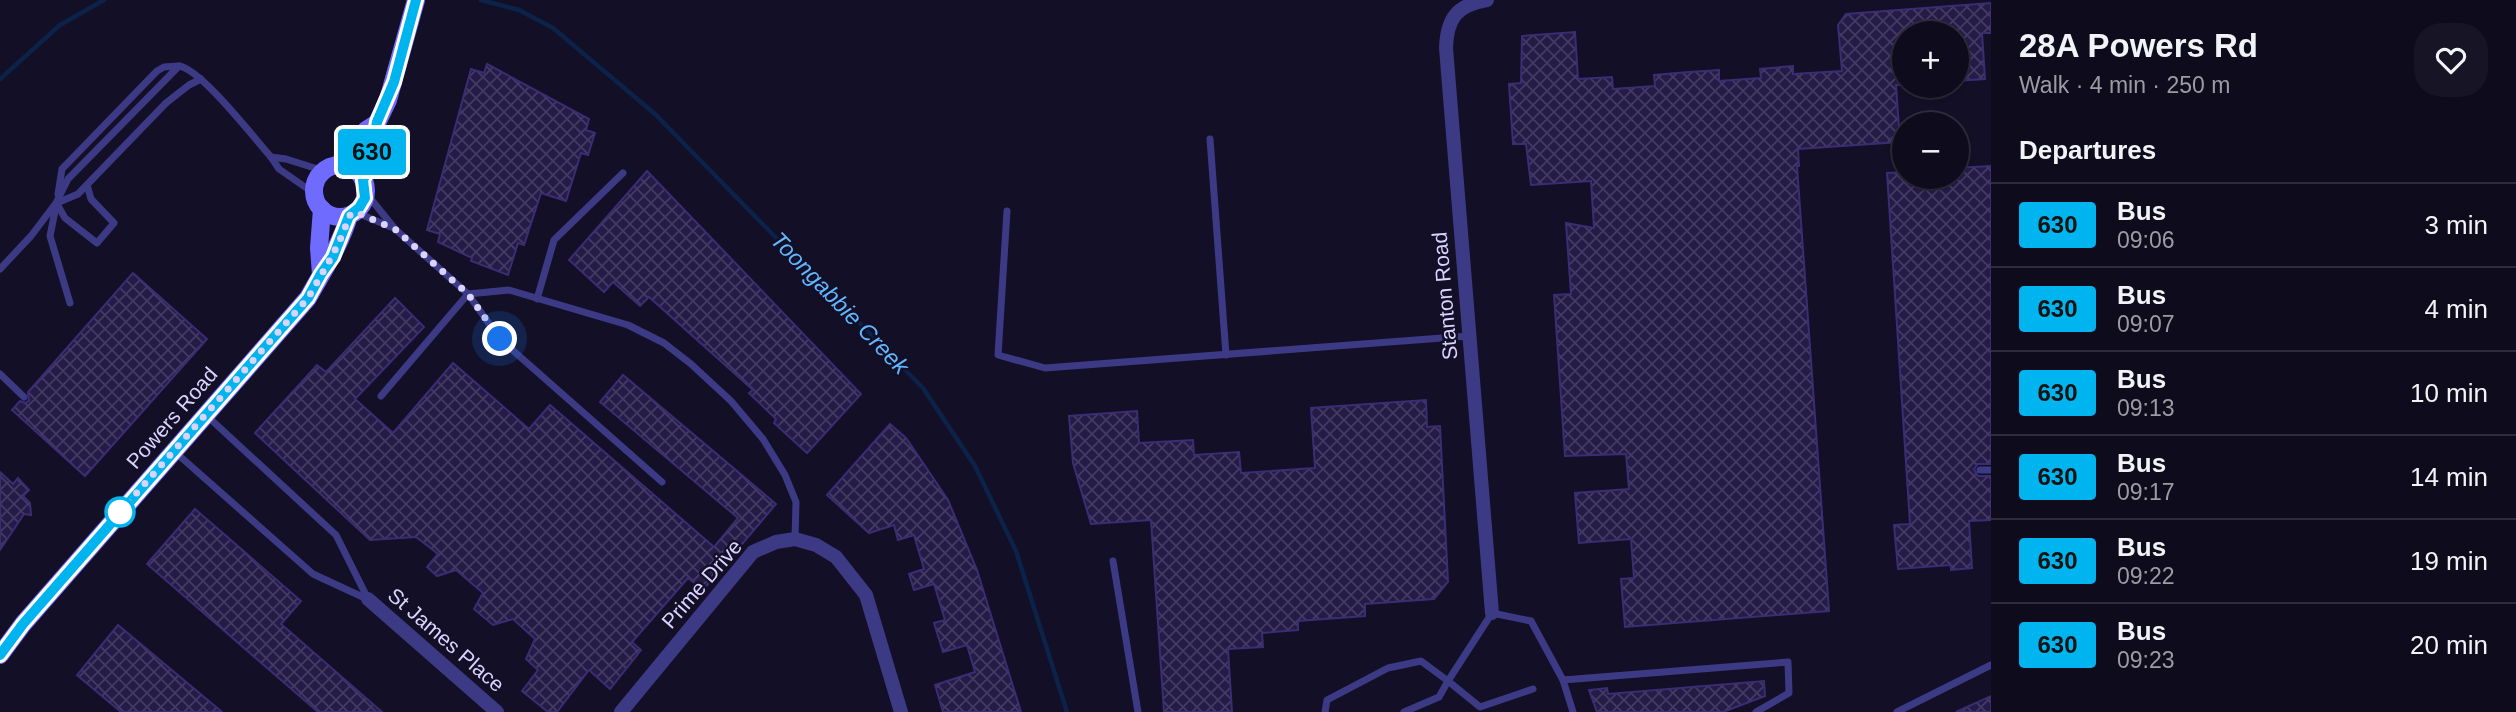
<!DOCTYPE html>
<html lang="en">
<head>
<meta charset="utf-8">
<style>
  body { margin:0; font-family:Helvetica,sans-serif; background:#171425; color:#f1f3f6; height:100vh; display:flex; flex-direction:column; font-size:26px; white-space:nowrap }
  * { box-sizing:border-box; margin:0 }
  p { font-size:23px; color:#9b9ba3 }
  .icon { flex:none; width:38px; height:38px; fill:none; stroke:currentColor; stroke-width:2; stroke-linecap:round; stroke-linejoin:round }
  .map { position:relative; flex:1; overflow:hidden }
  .side { display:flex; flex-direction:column; background:#0e0b1c; width:525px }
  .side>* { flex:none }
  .badge { padding:0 14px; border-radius:5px; font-size:24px; line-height:46px }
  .buttons { position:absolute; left:1892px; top:21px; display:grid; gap:14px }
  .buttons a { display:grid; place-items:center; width:77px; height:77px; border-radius:50%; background:#0e0b1c; box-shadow:0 2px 5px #0004,0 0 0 2px #2e2b3b; font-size:35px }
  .you { position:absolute; width:35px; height:35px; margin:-18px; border:5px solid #fff; border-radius:50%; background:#1a73e8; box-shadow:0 0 0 10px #1a73e833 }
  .map>.badge { position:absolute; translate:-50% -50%; box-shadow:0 0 0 4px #fff }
  h2 { padding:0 28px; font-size:26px; line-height:63px }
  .round { display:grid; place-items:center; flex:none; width:74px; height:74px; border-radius:28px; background:#171425 }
  .overview { display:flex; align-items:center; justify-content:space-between; height:119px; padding:0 28px }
  h1 { font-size:33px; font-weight:600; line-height:52px }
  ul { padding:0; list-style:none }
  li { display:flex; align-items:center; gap:21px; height:84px; padding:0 28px; border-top:2px solid #2e2b3b }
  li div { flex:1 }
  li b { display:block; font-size:26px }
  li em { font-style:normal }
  li .badge { min-width:77px; font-weight:700; text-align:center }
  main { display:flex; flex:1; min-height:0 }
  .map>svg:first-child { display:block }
</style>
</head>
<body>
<main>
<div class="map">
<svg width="1991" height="712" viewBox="0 0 1991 712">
  <defs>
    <pattern id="building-cross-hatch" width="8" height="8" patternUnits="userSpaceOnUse" patternTransform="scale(1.75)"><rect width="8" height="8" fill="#241b47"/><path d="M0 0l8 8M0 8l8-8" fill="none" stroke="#433b63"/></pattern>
  </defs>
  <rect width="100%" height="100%" fill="#130f26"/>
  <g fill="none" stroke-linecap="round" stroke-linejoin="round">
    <!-- stream -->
    <g stroke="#0c2248" stroke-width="4.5">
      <polyline points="481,0 519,10 553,28 655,114 923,388 975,466 1016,551 1067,712"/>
      <polyline points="0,79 60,25 104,0"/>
    </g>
  </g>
  <!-- building -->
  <g fill="url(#building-cross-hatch)" stroke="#3b2d73" stroke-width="2">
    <polygon points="1991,3 1991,33 1982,33 1985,79 1956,81 1956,33 1904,33 1904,85 1896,85 1900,142 1798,149 1799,166 1797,166 1829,611 1625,627 1621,579 1634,578 1631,539 1579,543 1575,493 1629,489 1626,454 1565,456 1554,295 1571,294 1566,223 1594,228 1591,181 1531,185 1526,144 1513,144 1509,84 1521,83 1522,36 1575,32 1578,79 1612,77 1613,89 1655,86 1654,75 1689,72 1719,70 1719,81 1761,78 1760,69 1793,66 1793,74 1842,71 1838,25 1846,14"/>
    <polygon points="487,64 589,119 586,130 595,133 588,155 581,153 566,201 541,193 524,245 518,243 508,275 471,261 472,258 438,242 440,234 427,230 471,69 484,73"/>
    <polygon points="1991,166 1991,464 1978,464 1974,469 1978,476 1991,476 1991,520 1969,521 1972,568 1951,570 1951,565 1898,569 1894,525 1910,524 1887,173 1904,172 1904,177 1956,177 1956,168"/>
    <polygon points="647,171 861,394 807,453 774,423 776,419 749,393 753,390 649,297 640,306 613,282 604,292 569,260"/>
    <polygon points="133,273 207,339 85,476 12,410 20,401 25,403 29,401 28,392"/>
    <polygon points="395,298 424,327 355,399 393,433 453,363 529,429 550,405 714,547 738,518 600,402 623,375 776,504 703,590 688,578 632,642 641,650 610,689 589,670 557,712 548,712 522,691 538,670 526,659 535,639 513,619 493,625 474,609 483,593 456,570 437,576 427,567 438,554 416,537 370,540 255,433 317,365 326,372"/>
    <polygon points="1426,400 1427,427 1440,426 1448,582 1434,599 1365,604 1365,616 1298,621 1298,630 1262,633 1263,647 1228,649 1232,712 1164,712 1151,520 1091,524 1073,463 1069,416 1137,411 1139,443 1193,440 1194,455 1239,452 1241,473 1315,468 1311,408"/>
    <polygon points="890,424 906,438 948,500 977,570 1021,712 943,712 935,685 975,672 967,645 943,652 934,623 945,620 934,584 914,590 909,574 924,569 914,535 898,540 894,525 869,533 827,495"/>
    <polygon points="0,472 13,484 18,478 29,490 23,496 30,503 31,515 24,514 0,550"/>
    <polygon points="195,509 301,601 281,624 382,712 318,712 147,564"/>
    <polygon points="118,625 222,712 121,712 77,675"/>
    <polygon points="1764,681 1765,696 1723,712 1597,712 1589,690 1607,688 1608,694"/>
    <polygon points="1991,696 1991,712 1956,712"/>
  </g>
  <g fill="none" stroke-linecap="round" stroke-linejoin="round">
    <!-- lane -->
    <g stroke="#3d3a85" stroke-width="7">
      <polyline points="1210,139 1226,355"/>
      <polyline points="271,157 286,159 324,171"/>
      <polyline points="366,193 395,229 468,294 500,339 662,482"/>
      <polyline points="58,194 62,169 157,71 164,67 179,66"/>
      <polyline points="57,203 78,194 166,103 189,85 201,79"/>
      <polyline points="57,204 65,218 97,243 114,223 91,199 87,185"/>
      <polyline points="56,206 50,236 70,303"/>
      <polyline points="1007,211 998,355 1045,368 1469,336"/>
      <polyline points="355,212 391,227"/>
      <path d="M0 269 31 236 56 203 68 179 179 66C201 69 254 138 271 157L279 169 315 194"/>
      <polyline points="537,299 554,240 623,173"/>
      <polyline points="0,374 24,397"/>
      <polyline points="381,396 468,294 509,290 628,325 664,343 691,364 731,401 763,439 785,475 796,502 795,539"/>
      <polyline points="206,415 336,535 368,599"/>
      <polyline points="175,452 313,574 367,599"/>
      <polyline points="1980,470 1991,470"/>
      <polyline points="1113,561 1138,712"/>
      <polyline points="1563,680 1788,662 1789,693 1756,712"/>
      <polyline points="1533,689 1480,707 1448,681 1492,613 1531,621 1563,680 1573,712"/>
      <polyline points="1325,712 1327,700 1388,668 1421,661 1448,681 1439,697 1404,712"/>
      <polyline points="1897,712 1991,665"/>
    </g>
    <!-- street -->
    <g stroke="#3d3a85" stroke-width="14">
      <path d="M1487 0C1457 5 1447 18 1446 48L1492 613"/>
      <polyline points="368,599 497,712"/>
      <polyline points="621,712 753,552 776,542 795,539 816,545 836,557 866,595 901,712"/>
    </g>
    <!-- secondary -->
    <g stroke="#6f6bff" stroke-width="18">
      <polyline points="338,165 366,130 377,123"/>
      <circle cx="340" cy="191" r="26"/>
      <polyline points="363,180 368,170 377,123 388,100 416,0"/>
      <polyline points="321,274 319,248 322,209"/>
      <path d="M0 655 23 624 308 298C323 271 340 246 349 216"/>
    </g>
  </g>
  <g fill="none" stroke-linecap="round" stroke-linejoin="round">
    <!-- line casing -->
    <g stroke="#fff" stroke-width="16">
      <polyline id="line" points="0,655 23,624 308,298 321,274 333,257 349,216 359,208 365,198 363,180 368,170 377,122 394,82 416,0"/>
    </g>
    <!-- line -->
    <use href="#line" stroke="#00b5ef" stroke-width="10"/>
    <!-- walk -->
    <path stroke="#d9d4ff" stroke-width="7" stroke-dasharray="0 12.6" d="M120 512 308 298C323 271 340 246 349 216L355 212 395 229 468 294 500 339"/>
  </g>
  <!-- markers -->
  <circle fill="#fff" stroke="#00b5ef" stroke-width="3.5" cx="120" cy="512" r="14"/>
  <g text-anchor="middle" stroke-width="5" stroke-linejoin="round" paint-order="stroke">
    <!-- street labels -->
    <g font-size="21" fill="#d9d4ff" stroke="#130f26">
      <text transform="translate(1445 296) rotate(-95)" y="7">Stanton Road</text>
      <text transform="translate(172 418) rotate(-49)" y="7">Powers Road</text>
      <text transform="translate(702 584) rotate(-49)" y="7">Prime Drive</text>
      <text transform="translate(446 640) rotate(41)" y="7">St James Place</text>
    </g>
    <!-- water labels -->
    <g font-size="23" font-style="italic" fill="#62b6ff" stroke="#130f26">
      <text transform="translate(840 303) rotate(46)" y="8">Toongabbie Creek</text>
    </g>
  </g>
</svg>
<div class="buttons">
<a>+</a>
<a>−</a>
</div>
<div class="you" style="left:500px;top:339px"></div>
<b class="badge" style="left:372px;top:152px;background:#00b5ef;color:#111">630</b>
</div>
<section class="side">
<div class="overview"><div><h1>28A Powers Rd</h1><p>Walk · 4 min · 250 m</p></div><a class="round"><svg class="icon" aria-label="heart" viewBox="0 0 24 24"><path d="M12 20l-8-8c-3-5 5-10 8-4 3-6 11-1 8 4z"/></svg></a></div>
<h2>Departures</h2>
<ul>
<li><span class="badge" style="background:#00b5ef;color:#111">630</span><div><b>Bus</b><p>09:06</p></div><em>3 min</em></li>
<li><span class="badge" style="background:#00b5ef;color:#111">630</span><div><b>Bus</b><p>09:07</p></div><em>4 min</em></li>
<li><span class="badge" style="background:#00b5ef;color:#111">630</span><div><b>Bus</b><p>09:13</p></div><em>10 min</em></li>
<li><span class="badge" style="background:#00b5ef;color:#111">630</span><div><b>Bus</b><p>09:17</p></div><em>14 min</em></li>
<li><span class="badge" style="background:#00b5ef;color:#111">630</span><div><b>Bus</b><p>09:22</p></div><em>19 min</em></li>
<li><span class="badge" style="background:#00b5ef;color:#111">630</span><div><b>Bus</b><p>09:23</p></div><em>20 min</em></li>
</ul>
</section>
</main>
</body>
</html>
